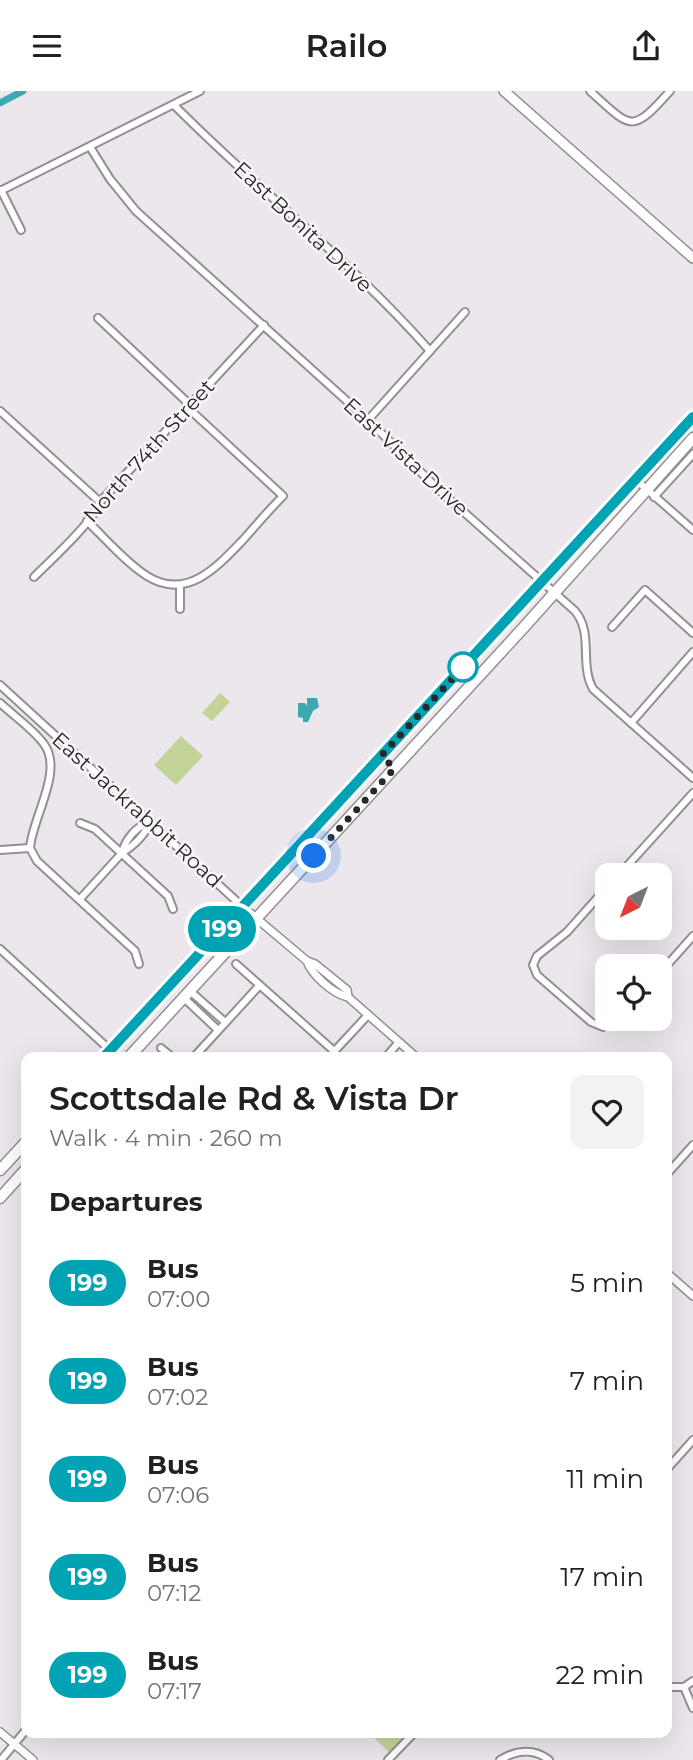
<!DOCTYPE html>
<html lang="en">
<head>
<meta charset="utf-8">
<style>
  body { margin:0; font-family:Montserrat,sans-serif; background:#f2f2f2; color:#202124; height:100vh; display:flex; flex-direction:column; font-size:26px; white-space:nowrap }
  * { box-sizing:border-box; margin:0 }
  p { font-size:23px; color:#757577 }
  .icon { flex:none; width:38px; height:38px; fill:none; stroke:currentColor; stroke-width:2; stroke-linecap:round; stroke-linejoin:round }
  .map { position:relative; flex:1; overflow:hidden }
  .panel { position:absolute; left:21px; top:961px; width:651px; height:686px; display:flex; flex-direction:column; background:#fff; border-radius:14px; box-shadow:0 7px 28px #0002 }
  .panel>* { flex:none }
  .badge { padding:0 14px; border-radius:23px; font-size:24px; line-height:46px }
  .needle { width:46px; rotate:222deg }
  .tools { position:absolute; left:595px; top:772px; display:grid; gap:14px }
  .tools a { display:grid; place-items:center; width:77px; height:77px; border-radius:14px; background:#fff; box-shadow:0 7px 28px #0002; font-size:35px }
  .you { position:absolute; width:35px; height:35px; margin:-18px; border:5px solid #fff; border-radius:50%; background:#1a73e8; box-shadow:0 0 0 10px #1a73e833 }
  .map>.badge { position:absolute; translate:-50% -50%; box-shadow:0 0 0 4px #fff }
  h2 { padding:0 28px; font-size:26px; line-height:63px }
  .round { display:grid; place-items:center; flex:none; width:74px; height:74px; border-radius:14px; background:#f2f2f2 }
  .overview { display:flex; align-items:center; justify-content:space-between; height:119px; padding:0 28px }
  h1 { font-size:33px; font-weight:600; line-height:52px }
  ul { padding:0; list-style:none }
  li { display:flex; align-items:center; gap:21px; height:98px; padding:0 28px }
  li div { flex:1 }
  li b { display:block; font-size:26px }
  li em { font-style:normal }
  li .badge { min-width:77px; font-weight:700; text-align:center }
  header { display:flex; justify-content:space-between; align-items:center; height:91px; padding:0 28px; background:#fff; font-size:32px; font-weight:600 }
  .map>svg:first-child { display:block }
</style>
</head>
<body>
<header><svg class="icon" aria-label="menu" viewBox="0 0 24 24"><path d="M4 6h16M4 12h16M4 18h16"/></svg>Railo<svg class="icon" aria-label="share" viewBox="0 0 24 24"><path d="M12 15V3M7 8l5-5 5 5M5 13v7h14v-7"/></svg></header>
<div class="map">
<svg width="693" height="1669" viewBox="0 0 693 1669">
  <rect width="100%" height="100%" fill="#ece7ed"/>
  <!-- green -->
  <g fill="#c4d398">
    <polygon points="220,602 230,611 212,630 202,622"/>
    <polygon points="181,645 203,665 176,694 154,674"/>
    <polygon points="369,1642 408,1642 390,1662"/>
  </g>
  <!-- water -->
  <polygon fill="#3da8b0" points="307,607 317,607 319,616 313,620 308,631 303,631 303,627 298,626 298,612 305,612 307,615"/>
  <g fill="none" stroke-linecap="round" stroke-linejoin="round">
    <!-- canal -->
    <polyline stroke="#3da8b0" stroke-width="7" points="0,12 23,0"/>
    <!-- minor casing -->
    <g stroke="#948f94" stroke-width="10">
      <g id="minor">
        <path d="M590 0C631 37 631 44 670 0"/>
        <path d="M174 14C257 98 352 171 430 260"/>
        <path d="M90 56 110 88 136 120 368 329 438 398 575 520C594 543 579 573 593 598L693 687"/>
        <polyline points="1,99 21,139"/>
        <polyline points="0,100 200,0"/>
        <polyline points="0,320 100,411"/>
        <polyline points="368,329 465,221"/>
        <polyline points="635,388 693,439"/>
        <polyline points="654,406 693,363"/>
        <path d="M87 430C106 448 125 471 147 485 187 510 217 476 243 449 256 434 269 419 283 405L187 316 186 310 98 227"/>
        <path d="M34 486C50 470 94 430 100 411L264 234"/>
        <polyline points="180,495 180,518"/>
        <polyline points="612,536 645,499 693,542"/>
        <polyline points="0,594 243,816"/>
        <path d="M0 612C14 625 33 638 44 653 64 680 32 727 30 757"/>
        <polyline points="631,632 693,561"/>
        <polyline points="80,732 95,738 168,805 173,818"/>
        <polyline points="30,757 37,770 135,860 139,873"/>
        <polyline points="0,759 30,757"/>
        <path d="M122 762C125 749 136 735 150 731"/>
        <polyline points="619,784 693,702"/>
        <polyline points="607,796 567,841 537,865 533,874 537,884 591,931 603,936 612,928"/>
        <path d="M80 808 122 762C133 755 145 744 150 731"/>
        <polyline points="0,858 110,959"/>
        <polyline points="236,873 334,960"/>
        <polyline points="660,882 693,845"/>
        <polyline points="190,900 225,931"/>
        <polyline points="184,907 218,939"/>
        <polyline points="161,957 172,966"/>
        <polyline points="194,966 259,895"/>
        <polyline points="329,966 368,924"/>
        <polyline points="386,966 399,951"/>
        <polyline points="667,1083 693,1054"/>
        <polyline points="667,1378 693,1349"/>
        <polyline points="667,1596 684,1596"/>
        <polyline points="684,1596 693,1617"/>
        <polyline points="684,1596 693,1590"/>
        <polyline points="1,1669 26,1639"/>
        <polyline points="388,1669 414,1642"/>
        <path d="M500 1669C516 1659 534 1657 549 1669"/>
      </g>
    </g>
    <!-- tertiary casing -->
    <g stroke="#948f94" stroke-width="10">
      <g id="tertiary">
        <path d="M243 816 307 870C312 884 333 903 348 906L416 966"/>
        <polyline points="307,870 315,873 347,899 348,906"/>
        <polyline points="667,1182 693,1205"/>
        <polyline points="0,1641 33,1669"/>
      </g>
    </g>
    <!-- secondary casing -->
    <g stroke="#948f94" stroke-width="12">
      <polyline id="secondary" points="504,0 693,167"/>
    </g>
    <!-- primary casing -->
    <g stroke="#948f94" stroke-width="13">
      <g id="primary">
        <polyline points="104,966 693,326"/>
        <polyline points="129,966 525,535 693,347"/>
        <polyline points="0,1079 26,1051"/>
        <polyline points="0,1107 26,1078"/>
      </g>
    </g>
    <!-- minor -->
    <use href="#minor" stroke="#fff" stroke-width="6"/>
    <!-- tertiary -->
    <use href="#tertiary" stroke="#fff" stroke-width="7"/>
    <!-- secondary -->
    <use href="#secondary" stroke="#fff" stroke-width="9"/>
    <!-- primary -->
    <use href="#primary" stroke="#fff" stroke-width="10"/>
  </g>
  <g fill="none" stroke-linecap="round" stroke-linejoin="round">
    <!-- line casing -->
    <g stroke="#fff" stroke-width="16">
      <polyline id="line" points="104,966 693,326"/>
    </g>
    <!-- line -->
    <use href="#line" stroke="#00a3b4" stroke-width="10"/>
    <!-- walk -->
    <polyline stroke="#292729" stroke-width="7" stroke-dasharray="0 12.6" points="314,765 394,678 382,664 463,576"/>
  </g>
  <!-- markers -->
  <circle fill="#fff" stroke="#00a3b4" stroke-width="3.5" cx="463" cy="576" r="14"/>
  <g text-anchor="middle" stroke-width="5" stroke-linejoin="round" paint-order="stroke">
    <!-- street labels -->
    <g font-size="21" fill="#292729" stroke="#faf5fa">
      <text transform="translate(303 136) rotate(43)" y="7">East Bonita Drive</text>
      <text transform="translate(149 360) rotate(-48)" y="7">North 74th Street</text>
      <text transform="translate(406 366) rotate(43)" y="7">East Vista Drive</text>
      <text transform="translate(137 719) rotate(42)" y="7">East Jackrabbit Road</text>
    </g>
  </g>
</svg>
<div class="tools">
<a><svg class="needle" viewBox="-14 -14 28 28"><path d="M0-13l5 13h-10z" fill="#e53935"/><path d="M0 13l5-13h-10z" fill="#757577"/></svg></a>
<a><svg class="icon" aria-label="locate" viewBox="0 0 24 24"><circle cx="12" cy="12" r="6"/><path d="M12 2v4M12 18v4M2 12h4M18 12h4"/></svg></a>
</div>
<div class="you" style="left:314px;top:765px"></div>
<b class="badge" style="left:222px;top:838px;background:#00a3b4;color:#fff">199</b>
<section class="panel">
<div class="overview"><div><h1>Scottsdale Rd &amp; Vista Dr</h1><p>Walk · 4 min · 260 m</p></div><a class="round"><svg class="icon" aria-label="heart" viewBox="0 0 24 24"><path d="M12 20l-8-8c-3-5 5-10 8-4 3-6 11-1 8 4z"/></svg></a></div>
<h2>Departures</h2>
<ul>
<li><span class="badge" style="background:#00a3b4;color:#fff">199</span><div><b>Bus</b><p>07:00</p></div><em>5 min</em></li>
<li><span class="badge" style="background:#00a3b4;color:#fff">199</span><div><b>Bus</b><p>07:02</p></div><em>7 min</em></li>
<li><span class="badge" style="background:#00a3b4;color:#fff">199</span><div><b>Bus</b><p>07:06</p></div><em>11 min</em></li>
<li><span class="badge" style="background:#00a3b4;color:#fff">199</span><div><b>Bus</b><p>07:12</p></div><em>17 min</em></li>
<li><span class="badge" style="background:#00a3b4;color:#fff">199</span><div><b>Bus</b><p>07:17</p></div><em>22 min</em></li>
</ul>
</section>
</div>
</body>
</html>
